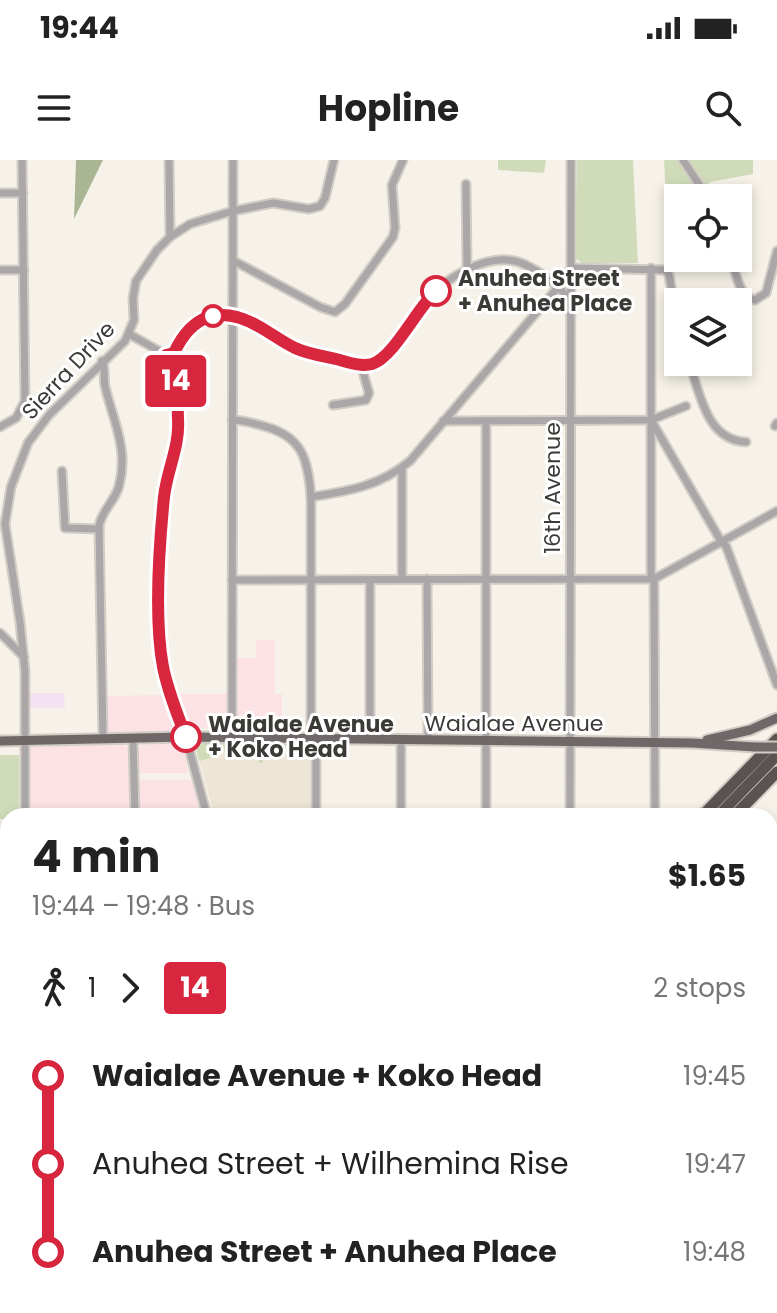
<!DOCTYPE html>
<html lang="en">
<head>
<meta charset="utf-8">
<style>
  body { margin:0; font-family:Poppins,sans-serif; background:#f6f6f6; color:#222; height:100vh; display:flex; flex-direction:column; font-size:30px; white-space:nowrap }
  * { box-sizing:border-box; margin:0 }
  p { font-size:26px; color:#767676 }
  .icon { flex:none; width:44px; height:44px; fill:none; stroke:currentColor; stroke-width:2; stroke-linecap:round; stroke-linejoin:round }
  .map { position:relative; flex:1; overflow:hidden }
  .side { position:absolute; left:0px; top:648px; width:778px; height:506px; display:flex; flex-direction:column; background:#fff; border-radius:24px 24px 0 0; box-shadow:0 4px 12px #0003 }
  .side>* { flex:none }
  .badge { padding:0 16px; border-radius:6px; font-size:28px; line-height:52px }
  .tools { position:absolute; left:664px; top:24px; display:grid; gap:16px }
  .tools a { display:grid; place-items:center; width:88px; height:88px; border-radius:0px; background:#fff; box-shadow:0 4px 12px #0003; font-size:40px }
  .map>.badge { position:absolute; translate:-50% -50%; box-shadow:0 0 0 4px #fff }
  .legs { display:flex; align-items:center; gap:12px; height:88px; padding:0 32px; font-size:26px }
  .legs p { margin-inline-start:auto }
  .summary { display:flex; align-items:center; justify-content:space-between; height:136px; padding:0 32px }
  h1 { font-size:44px; font-weight:700; line-height:60px }
  ul { padding:0 32px; list-style:none }
  li { display:flex; align-items:center; gap:28px; height:88px; font-size:30px }
  li i { display:grid; place-items:center; width:12px; height:100%; margin:0 10px; background:currentColor }
  li i::after { content:''; width:20px; height:20px; margin:-10px; border:6px solid; border-radius:50%; background:#fff }
  li p { margin-inline-start:auto }
  li:first-child i { background:linear-gradient(#0000 50%,currentColor 0) }
  li:last-child i { background:linear-gradient(currentColor 50%,#0000 0) }
  .status { display:flex; justify-content:space-between; align-items:center; height:56px; padding:0 40px; background:#fff; direction:ltr }
  .status svg { height:22px; fill:currentColor }
  header { display:flex; justify-content:space-between; align-items:center; height:104px; padding:0 32px; background:#fff; font-size:36px; font-weight:700 }
  .map>svg:first-child { display:block }
</style>
</head>
<body>
<div class="status"><b>19:44</b><svg viewBox="0 0 49 12"><path d="M0 12V9h3v3zM5 12V6h3v6zM10 12V3h3v9zM15 12V0h3v12zM26 1h20v11H26zM47 4h2v5h-2z"/></svg></div>
<header><svg class="icon" aria-label="menu" viewBox="0 0 24 24"><path d="M4 6h16M4 12h16M4 18h16"/></svg>Hopline<svg class="icon" aria-label="search" viewBox="0 0 24 24"><circle cx="10" cy="10" r="6"/><path d="M15 15l6 6"/></svg></header>
<div class="map">
<svg width="777" height="1153" viewBox="0 0 777 1153">
  <rect width="100%" height="100%" fill="#f6f2e9"/>
  <!-- commercial -->
  <g fill="#fce1e5">
    <polygon points="256,480 275,480 275,534 282,534 282,572 243,571 236,567 234,561 235,498 256,498"/>
    <polygon points="176,534 229,534 228,568 187,568"/>
    <polygon points="166,535 176,571 111,573 107,570 105,536"/>
    <polygon points="177,583 184,589 188,613 137,613 136,592 140,585"/>
    <polygon points="122,584 130,589 133,656 28,656 28,589 30,587"/>
    <polygon points="141,620 192,620 201,656 138,656 137,623"/>
  </g>
  <!-- industrial -->
  <polygon fill="#f4e2f3" points="27,533 64,533 65,548 27,548"/>
  <!-- built -->
  <polygon fill="#ede6d6" points="203,583 311,585 312,652 306,656 217,656 213,651 197,592 197,588"/>
  <!-- green -->
  <g fill="#d0dcb9">
    <polygon points="498,0 546,0 544,13 498,10"/>
    <polygon points="573,0 633,0 638,103 582,103 575,98 577,1"/>
    <polygon points="664,0 753,0 753,14 710,22 696,38 678,38 678,98 702,98 704,103 669,100"/>
    <polygon points="202,583 307,584 312,588 313,598 296,598 295,594 263,594 263,603 259,603 259,597 253,597 252,594 211,592 211,598 199,601 196,589"/>
    <polygon points="0,595 19,595 19,656 8,656 8,659 0,659"/>
  </g>
  <!-- forest -->
  <polygon fill="#aab693" points="76,0 103,0 74,59"/>
  <g fill="none" stroke-linecap="round" stroke-linejoin="round">
    <!-- minor casing -->
    <g stroke="#d1cdc5" stroke-width="11">
      <g id="minor">
        <polyline points="169,0 170,77"/>
        <polyline points="683,0 708,38"/>
        <polyline points="466,24 467,109"/>
        <polyline points="0,33 23,33"/>
        <path d="M731 98C736 113 739 137 755 140L766 133 777 91"/>
        <polyline points="234,101 320,147 335,152 345,144 393,77 395,68 392,25 403,0"/>
        <polyline points="571,108 666,110 669,115 678,167"/>
        <polyline points="651,108 651,260 722,383 726,386 777,525"/>
        <polyline points="0,110 24,110"/>
        <polyline points="129,174 168,196 175,210 179,268 164,336 160,426 161,487 166,518 186,577 207,656"/>
        <path d="M102 201C106 209 103 217 105 226 113 261 129 289 119 326 115 341 102 350 99 366L103 578"/>
        <path d="M689 202C700 233 706 280 746 282"/>
        <path d="M176 204C176 188 179 176 192 166 232 134 261 175 296 189 309 194 349 205 362 205 391 206 408 162 424 143 446 117 492 88 526 105 542 113 558 126 570 139"/>
        <polyline points="333,245 366,240 369,233 361,205"/>
        <path d="M232 260C243 260 253 263 263 266 303 276 308 300 311 337V578"/>
        <polyline points="651,260 651,414 654,419 655,656"/>
        <polyline points="443,261 651,260 686,246"/>
        <polyline points="775,266 777,263"/>
        <polyline points="0,267 16,258 25,241 22,0"/>
        <polyline points="402,308 402,419"/>
        <polyline points="62,311 65,368 99,369"/>
        <path d="M311 337C349 331 380 326 410 301L558 127 570 109"/>
        <polyline points="427,419 428,580"/>
        <polyline points="232,420 654,419 777,351"/>
        <polyline points="370,420 370,580"/>
        <polyline points="0,473 24,497"/>
        <polyline points="133,578 135,656"/>
        <polyline points="232,578 233,0"/>
        <polyline points="25,656 25,511 20,462 5,364 11,327 28,283 49,255 125,181 134,160 133,138 136,121 157,90 170,77 190,64 233,51 273,43 309,49 320,46 325,38 334,0"/>
        <polyline points="316,656 316,579"/>
        <polyline points="401,656 401,580"/>
        <polyline points="486,656 486,261"/>
        <polyline points="570,656 571,0"/>
        <polyline points="770,733 777,733"/>
        <polyline points="0,738 8,738"/>
        <polyline points="770,890 777,889"/>
        <polyline points="0,896 8,896"/>
        <polyline points="770,1047 777,1047"/>
        <polyline points="0,1053 8,1053"/>
        <polyline points="32,1146 32,1153"/>
        <polyline points="142,1146 142,1153"/>
        <polyline points="311,1146 316,1153"/>
        <polyline points="423,1146 425,1153"/>
        <polyline points="490,1146 491,1153"/>
        <polyline points="574,1146 574,1153"/>
        <polyline points="660,1146 660,1153"/>
        <polyline points="176,1153 195,1146"/>
        <polyline points="744,1153 744,1146"/>
      </g>
    </g>
    <!-- major casing -->
    <g stroke="#d1cdc5" stroke-width="13">
      <g id="major">
        <polyline points="707,580 750,570 777,558"/>
        <polyline points="0,581 186,577 692,583 755,587"/>
      </g>
    </g>
    <!-- highway casing -->
    <g stroke="#d1cdc5" stroke-width="15">
      <g id="highway">
        <polyline points="702,656 777,579"/>
        <polyline points="718,656 777,595"/>
        <polyline points="734,656 777,612"/>
        <polyline points="0,801 8,797"/>
        <polyline points="0,810 8,810"/>
        <polyline points="0,823 8,824"/>
      </g>
    </g>
    <!-- minor -->
    <use href="#minor" stroke="#aba6a7" stroke-width="7"/>
    <!-- major -->
    <use href="#major" stroke="#706868" stroke-width="9"/>
    <!-- highway -->
    <use href="#highway" stroke="#5b5252" stroke-width="11"/>
    <!-- major-bridge casing -->
    <g stroke="#d1cdc5" stroke-width="13" stroke-linecap="butt">
      <polyline id="major-bridge" points="755,587 777,587"/>
    </g>
    <!-- major-bridge -->
    <use href="#major-bridge" stroke="#706868" stroke-width="9"/>
  </g>
  <g fill="none" stroke-linecap="round" stroke-linejoin="round">
    <!-- line-1 casing -->
    <g stroke="#fff" stroke-width="18">
      <path id="line-1" d="M186 577C177 554 168 531 163 507 154 458 159 387 164 337 167 310 180 286 178 259 177 241 181 208 166 195L174 193C192 154 221 145 258 166 271 173 282 182 295 188 308 194 323 196 336 199 348 202 360 207 372 204 394 197 417 148 436 131"/>
    </g>
    <!-- line-1 -->
    <use href="#line-1" stroke="#d7263d" stroke-width="12"/>
  </g>
  <!-- markers -->
  <g fill="#fff" stroke="#d7263d" stroke-width="4">
    <circle cx="436" cy="131" r="14"/>
    <circle cx="213" cy="156" r="10"/>
    <circle cx="186" cy="577" r="14"/>
  </g>
  <g text-anchor="middle" stroke-width="6" stroke-linejoin="round" paint-order="stroke">
    <!-- stop labels -->
    <g font-size="22" font-weight="bold" fill="#3c3a37" stroke="#fff" text-anchor="start">
      <text x="458" y="126">Anuhea Street<tspan x="458" dy="25">+ Anuhea Place</tspan></text>
      <text x="208" y="572">Waialae Avenue<tspan x="208" dy="25">+ Koko Head</tspan></text>
    </g>
    <!-- street labels -->
    <g font-size="22" fill="#3c3a37" stroke="#fff">
      <text transform="translate(68 210) rotate(-47)" y="8">Sierra Drive</text>
      <text transform="translate(552 328) rotate(-90)" y="8">16th Avenue</text>
      <text x="514" y="571">Waialae Avenue</text>
    </g>
  </g>
</svg>
<div class="tools">
<a><svg class="icon" aria-label="locate" viewBox="0 0 24 24"><circle cx="12" cy="12" r="6"/><path d="M12 2v4M12 18v4M2 12h4M18 12h4"/></svg></a>
<a><svg class="icon" aria-label="layers" viewBox="0 0 24 24"><path d="M12 4l9 5-9 5-9-5zM3 14l9 5 9-5"/></svg></a>
</div>
<b class="badge" style="left:176px;top:221px;background:#d7263d;color:#fff">14</b>
<section class="side">
<div class="summary"><div><h1>4 min</h1><p>19:44 – 19:48 · Bus</p></div><b>$1.65</b></div>
<div class="legs"><svg class="icon" aria-label="walk" viewBox="0 0 24 24"><circle cx="13" cy="4" r="2"/><path d="M13 8l-2 6 4 7M11 14l-3 7M7 12l3-4h3l4 4"/></svg>1<svg class="icon" aria-label="forward" viewBox="0 0 24 24"><path d="M9 5l7 7-7 7"/></svg><b class="badge" style="background:#d7263d;color:#fff">14</b><p>2 stops</p></div>
<ul>
<li><i style="color:#d7263d"></i><b>Waialae Avenue + Koko Head</b><p>19:45</p></li>
<li><i style="color:#d7263d"></i><span>Anuhea Street + Wilhemina Rise</span><p>19:47</p></li>
<li><i style="color:#d7263d"></i><b>Anuhea Street + Anuhea Place</b><p>19:48</p></li>
</ul>
</section>
</div>
</body>
</html>
